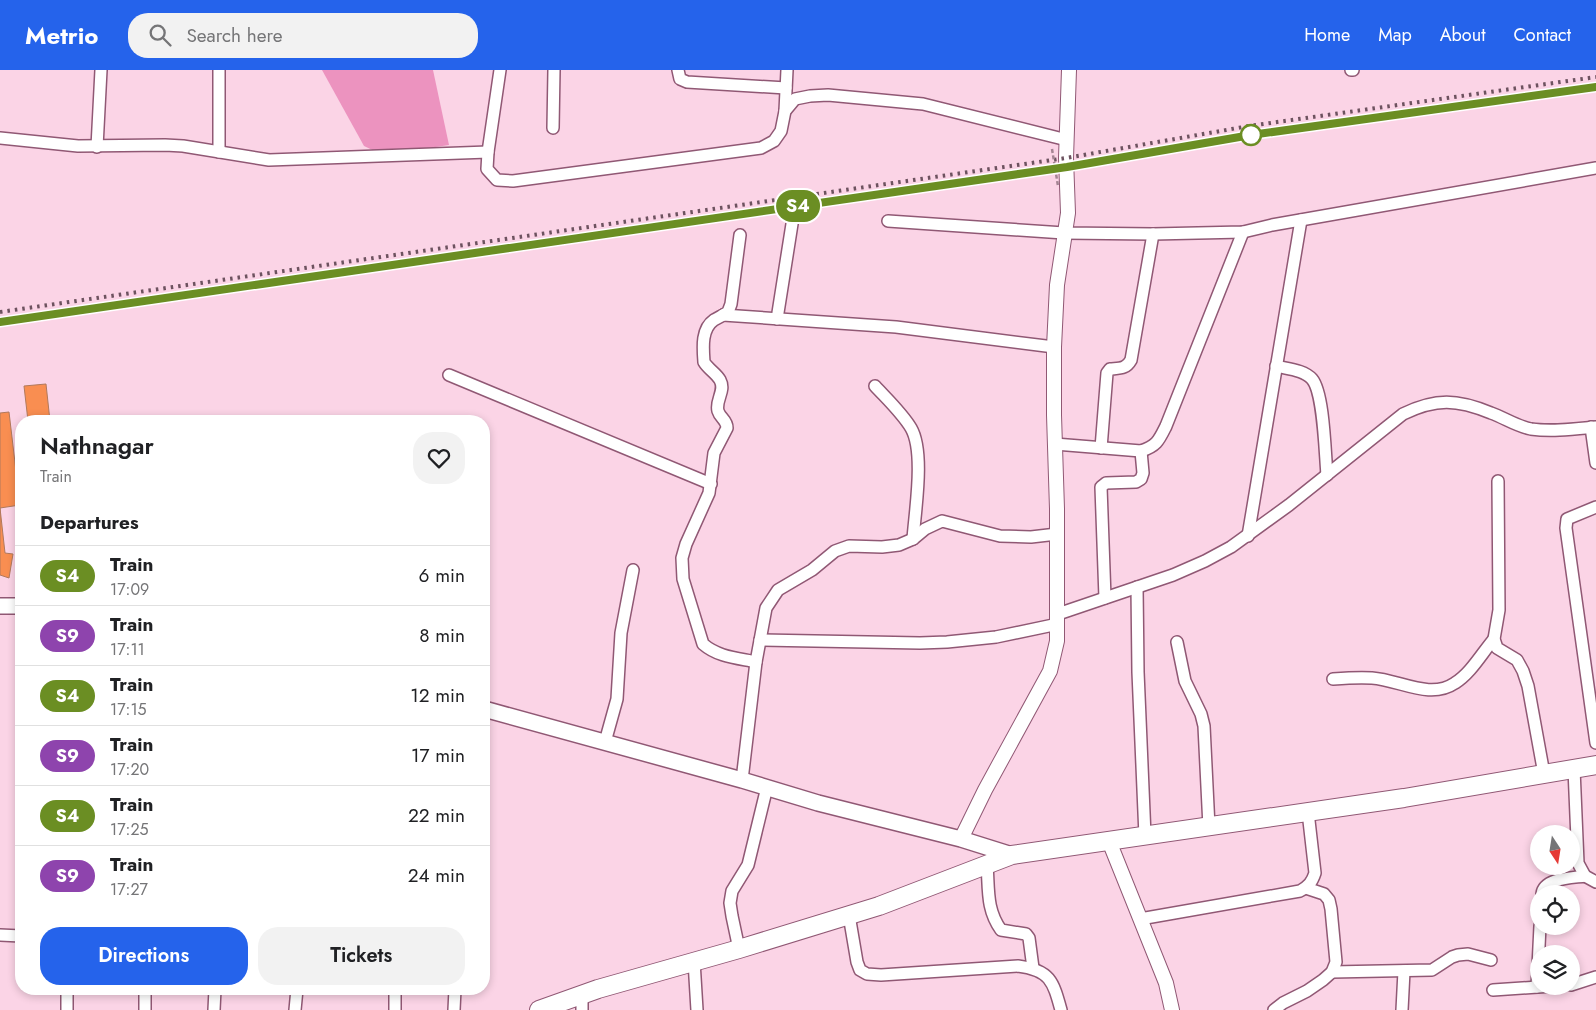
<!DOCTYPE html>
<html lang="en">
<head>
<meta charset="utf-8">
<style>
  body { margin:0; font-family:Jost,sans-serif; background:#f2f2f2; color:#202124; height:100vh; display:flex; flex-direction:column; font-size:19px; white-space:nowrap }
  * { box-sizing:border-box; margin:0 }
  p { font-size:16px; color:#757577 }
  .icon { flex:none; width:28px; height:28px; fill:none; stroke:currentColor; stroke-width:2; stroke-linecap:round; stroke-linejoin:round }
  .map { position:relative; flex:1; overflow:hidden }
  .panel { position:absolute; left:15px; top:345px; width:475px; height:580px; display:flex; flex-direction:column; background:#fff; border-radius:20px; box-shadow:0 2px 8px #0003 }
  .panel>* { flex:none }
  .badge { padding:0 10px; border-radius:16px; font-size:18px; line-height:32px }
  .needle { width:32px; rotate:168deg }
  .buttons { position:absolute; left:1530px; top:755px; display:grid; gap:10px }
  .buttons a { display:grid; place-items:center; width:50px; height:50px; border-radius:50%; background:#fff; box-shadow:0 2px 8px #0003; font-size:25px }
  .map>.badge { position:absolute; translate:-50% -50%; box-shadow:0 0 0 2px #fff }
  h2 { padding:0 25px; font-size:19px; line-height:45px }
  .round { display:grid; place-items:center; flex:none; width:52px; height:52px; border-radius:20px; background:#f2f2f2 }
  .overview { display:flex; align-items:center; justify-content:space-between; height:85px; padding:0 25px }
  h1 { font-size:24px; font-weight:600; line-height:38px }
  .cta { display:flex; gap:10px; margin-top:auto; padding:10px 25px }
  .cta a { flex:1; height:58px; border-radius:20px; background:#2563eb; color:#fff; font-size:20px; font-weight:600; line-height:58px; text-align:center }
  .cta a+a { background:#f2f2f2; color:#202124 }
  ul { padding:0; list-style:none }
  li { display:flex; align-items:center; gap:15px; height:60px; padding:0 25px; border-top:1px solid #e0e0e0 }
  li div { flex:1 }
  li b { display:block; font-size:19px }
  li em { font-style:normal }
  li .badge { min-width:55px; font-weight:700; text-align:center }
  header { display:flex; align-items:center; gap:30px; box-sizing:border-box; height:70px; padding:0 25px; background:#2563eb; color:#fff }
  header strong { font-size:24px }
  nav { display:flex; gap:28px; margin-inline-start:auto; font-size:18px }
  .search { width:350px; height:45px; background:#f2f2f2; display:flex; align-items:center; gap:12px; box-sizing:border-box; padding:0 18px; border-radius:20px; color:#757577; font-size:19px }
  .map>svg:first-child { display:block }
</style>
</head>
<body>
<header>
<strong>Metrio</strong>
<div class="search"><svg class="icon" aria-label="search" viewBox="0 0 24 24"><circle cx="10" cy="10" r="6"/><path d="M15 15l6 6"/></svg>Search here</div>
<nav><a>Home</a><a>Map</a><a>About</a><a>Contact</a></nav>
</header>
<div class="map">
<svg width="1596" height="940" viewBox="0 0 1596 940">
  <rect width="100%" height="100%" fill="#fbd4e6"/>
  <!-- green -->
  <polygon fill="#ec93bf" points="322,0 433,0 449,75 383,85 364,76"/>
  <!-- building -->
  <g fill="#f98e51" stroke="#b1795c">
    <polygon points="46,314 50,351 28,351 24,316"/>
    <polygon points="9,342 20,435 0,438 5,483 13,484 9,508 0,505 0,343"/>
  </g>
  <g fill="none" stroke-linecap="round" stroke-linejoin="round">
    <!-- minor casing -->
    <g stroke="#905874" stroke-width="14">
      <g id="minor">
        <polyline points="500,0 488,82 487,99 497,110 513,111 761,78 774,71 781,61 785,41 795,29 810,26 828,25 923,34 1067,70"/>
        <polyline points="678,0 680,9 687,12 786,18"/>
        <polyline points="1351,0 1353,0"/>
        <polyline points="785,41 787,0"/>
        <polyline points="553,58 554,0"/>
        <polyline points="0,68 78,76 165,75 183,76 269,90 488,82"/>
        <polyline points="97,77 101,0"/>
        <polyline points="219,82 219,0"/>
        <polyline points="888,151 1064,163 1153,164 1243,162 1272,155 1596,98"/>
        <path d="M740 165 731 234 728 242C724 245 719 247 714 250 701 259 703 278 704 292 708 299 716 303 720 310 726 321 715 330 718 341 720 348 727 350 727 358L714 383 709 423 686 474 682 488 683 509 703 574C718 587 737 588 756 592"/>
        <polyline points="723,245 896,257 1054,277"/>
        <polyline points="777,249 792,154"/>
        <path d="M1276 296C1288 299 1304 300 1312 309 1324 323 1325 384 1327 405"/>
        <polyline points="449,305 711,414"/>
        <path d="M875 316C887 329 902 343 911 358 925 382 915 441 913 469"/>
        <polyline points="1591,357 1596,393"/>
        <path d="M1055 374 1141 381C1157 376 1159 370 1166 356L1243 162"/>
        <path d="M1101 378 1107 303 1110 299C1120 298 1126 299 1131 290L1153 164"/>
        <polyline points="1498,411 1499,540 1494,569 1497,578 1517,590 1523,601 1528,616 1544,704"/>
        <polyline points="1596,437 1567,449 1566,458 1596,673"/>
        <polyline points="1248,466 1301,150"/>
        <polyline points="1137,517 1138,602 1145,766"/>
        <polyline points="1105,528 1101,417 1106,413 1136,412 1141,409 1143,403 1141,381"/>
        <path d="M1058 544 1173 505 1205 491 1231 477 1289 435 1403 344C1436 328 1457 329 1491 343 1505 348 1516 356 1531 359 1552 362 1575 359 1596 357"/>
        <polyline points="760,570 920,573 947,572 996,567 1058,554"/>
        <polyline points="1177,572 1185,611 1201,644 1204,656 1209,757"/>
        <path d="M1333 609C1346 608 1359 607 1372 608 1400 610 1430 630 1455 613 1471 603 1482 583 1494 569"/>
        <polyline points="605,672 617,629 621,563 633,500"/>
        <polyline points="1574,699 1578,793 1585,806 1596,812"/>
        <polyline points="742,710 756,592 766,538 778,520 812,500 835,481 849,476 882,477 899,475 913,469 925,459 942,451 1000,466 1031,467 1057,464"/>
        <path d="M987 795C989 819 986 839 1001 860L1026 864 1029 868 1033 898"/>
        <path d="M1542 824C1544 808 1572 808 1585 806"/>
        <path d="M849 845 857 892 860 900 867 904 881 905 1018 896C1050 900 1053 911 1061 940"/>
        <path d="M1140 849 1300 821C1309 816 1312 812 1315 803L1308 742"/>
        <polyline points="0,865 21,866"/>
        <polyline points="739,879 732,846 730,833 732,821 748,795 767,717"/>
        <polyline points="694,891 697,940"/>
        <polyline points="1332,902 1432,900 1452,887 1458,885 1468,884 1491,890"/>
        <polyline points="1571,915 1596,907"/>
        <polyline points="1537,917 1540,856"/>
        <polyline points="395,919 395,940"/>
        <polyline points="1493,920 1552,916"/>
        <polyline points="582,926 582,940"/>
        <polyline points="67,940 67,919"/>
        <polyline points="145,940 145,919"/>
        <polyline points="214,940 215,919"/>
        <polyline points="295,940 297,919"/>
        <polyline points="454,940 455,919"/>
        <polyline points="1274,940 1283,933 1307,921 1323,910 1332,902 1336,892 1331,839 1329,830 1324,824 1306,818"/>
        <polyline points="1402,940 1404,901"/>
      </g>
    </g>
    <!-- tertiary casing -->
    <g stroke="#905874" stroke-width="16">
      <g id="tertiary">
        <polyline points="961,769 985,720 1050,601 1057,571 1057,439 1054,345 1054,277 1057,215 1068,143 1066,88 1069,0"/>
        <polyline points="1109,771 1166,913 1172,940"/>
      </g>
    </g>
    <!-- secondary casing -->
    <g stroke="#905874" stroke-width="18">
      <g id="secondary">
        <polyline points="0,536 21,536"/>
        <polyline points="484,639 742,710 818,733 961,769 1012,785"/>
      </g>
    </g>
    <!-- primary casing -->
    <g stroke="#905874" stroke-width="20">
      <polyline id="primary" points="539,940 598,919 739,879 879,836 1012,785 1404,728 1596,695"/>
    </g>
    <!-- minor -->
    <use href="#minor" stroke="#fff" stroke-width="11"/>
    <!-- tertiary -->
    <use href="#tertiary" stroke="#fff" stroke-width="14"/>
    <!-- secondary -->
    <use href="#secondary" stroke="#fff" stroke-width="15"/>
    <!-- primary -->
    <use href="#primary" stroke="#fff" stroke-width="18"/>
    <!-- rail -->
    <g stroke="#6d525f" stroke-width="4" stroke-dasharray="2.5 5" stroke-linecap="butt">
      <polyline points="0,242 1066,88 1249,56 1596,7"/>
      <polyline points="0,252 1067,97 1251,65 1596,17"/>
    </g>
    <!-- path-bridge -->
    <polyline stroke="#a48493" stroke-width="2.5" stroke-dasharray="4 2.5" stroke-linecap="butt" points="1052,79 1058,116"/>
  </g>
  <g fill="none" stroke-linecap="round" stroke-linejoin="round">
    <!-- line casing -->
    <g stroke="#fff" stroke-width="11">
      <polyline id="line" points="0,252 1067,97 1251,65 1596,17"/>
    </g>
    <!-- line -->
    <use href="#line" stroke="#6b8e23" stroke-width="8"/>
  </g>
  <!-- markers -->
  <circle fill="#fff" stroke="#6b8e23" stroke-width="2.5" cx="1251" cy="65" r="10"/>
</svg>
<div class="buttons">
<a><svg class="needle" viewBox="-14 -14 28 28"><path d="M0-13l5 13h-10z" fill="#e53935"/><path d="M0 13l5-13h-10z" fill="#757577"/></svg></a>
<a><svg class="icon" aria-label="locate" viewBox="0 0 24 24"><circle cx="12" cy="12" r="6"/><path d="M12 2v4M12 18v4M2 12h4M18 12h4"/></svg></a>
<a><svg class="icon" aria-label="layers" viewBox="0 0 24 24"><path d="M12 4l9 5-9 5-9-5zM3 14l9 5 9-5"/></svg></a>
</div>
<b class="badge" style="left:798px;top:136px;background:#6b8e23;color:#fff">S4</b>
<section class="panel">
<div class="overview"><div><h1>Nathnagar</h1><p>Train</p></div><a class="round"><svg class="icon" aria-label="heart" viewBox="0 0 24 24"><path d="M12 20l-8-8c-3-5 5-10 8-4 3-6 11-1 8 4z"/></svg></a></div>
<h2>Departures</h2>
<ul>
<li><span class="badge" style="background:#6b8e23;color:#fff">S4</span><div><b>Train</b><p>17:09</p></div><em>6 min</em></li>
<li><span class="badge" style="background:#8e44ad;color:#fff">S9</span><div><b>Train</b><p>17:11</p></div><em>8 min</em></li>
<li><span class="badge" style="background:#6b8e23;color:#fff">S4</span><div><b>Train</b><p>17:15</p></div><em>12 min</em></li>
<li><span class="badge" style="background:#8e44ad;color:#fff">S9</span><div><b>Train</b><p>17:20</p></div><em>17 min</em></li>
<li><span class="badge" style="background:#6b8e23;color:#fff">S4</span><div><b>Train</b><p>17:25</p></div><em>22 min</em></li>
<li><span class="badge" style="background:#8e44ad;color:#fff">S9</span><div><b>Train</b><p>17:27</p></div><em>24 min</em></li>
</ul>
<div class="cta"><a>Directions</a><a>Tickets</a></div>
</section>
</div>
</body>
</html>
